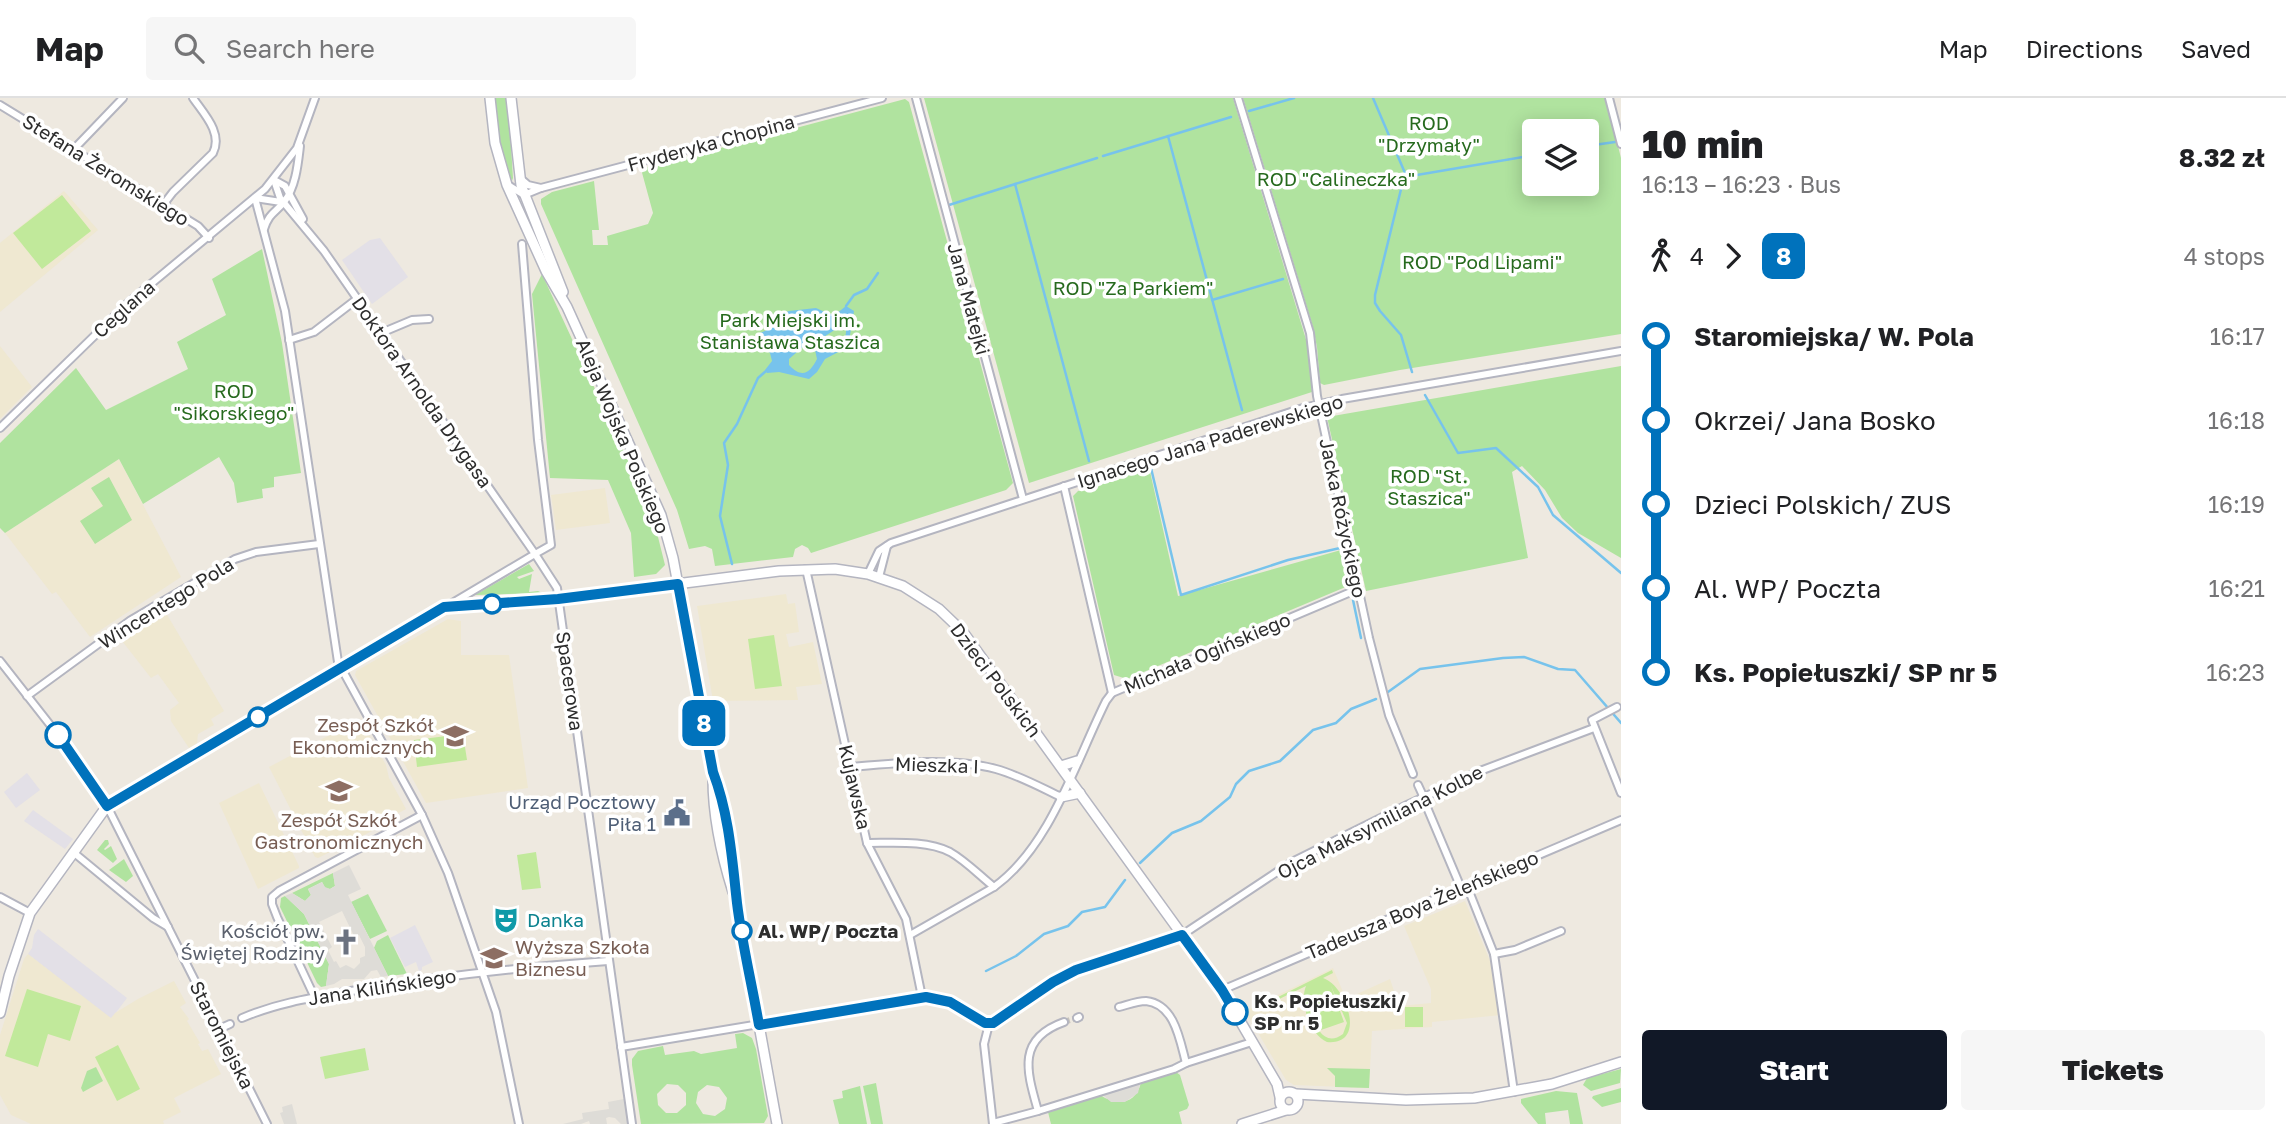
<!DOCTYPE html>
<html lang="en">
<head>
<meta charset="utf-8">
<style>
  body { margin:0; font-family:"Golos Text",sans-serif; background:#f6f6f6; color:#202124; height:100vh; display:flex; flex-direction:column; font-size:26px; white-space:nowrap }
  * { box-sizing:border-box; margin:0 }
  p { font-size:23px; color:#757577 }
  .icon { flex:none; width:38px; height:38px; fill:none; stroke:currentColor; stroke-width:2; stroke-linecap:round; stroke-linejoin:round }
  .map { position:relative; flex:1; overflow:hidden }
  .drawer { display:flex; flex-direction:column; background:#fff; width:665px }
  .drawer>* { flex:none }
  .badge { padding:0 14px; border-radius:10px; font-size:24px; line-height:46px }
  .tools { position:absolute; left:1522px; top:21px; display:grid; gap:14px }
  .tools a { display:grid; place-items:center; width:77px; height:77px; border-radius:7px; background:#fff; box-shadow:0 4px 18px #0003; font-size:35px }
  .map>.badge { position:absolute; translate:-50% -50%; box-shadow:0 0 0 4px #fff }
  .legs { display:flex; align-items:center; gap:10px; height:77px; padding:0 21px; font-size:23px }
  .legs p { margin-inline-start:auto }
  .summary { display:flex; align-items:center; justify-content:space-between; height:119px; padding:0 21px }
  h1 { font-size:38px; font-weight:800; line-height:52px }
  .action { display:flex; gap:14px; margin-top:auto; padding:14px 21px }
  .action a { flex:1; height:80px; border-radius:7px; background:#111827; color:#fff; font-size:28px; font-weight:800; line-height:80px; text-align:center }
  .action a+a { background:#f6f6f6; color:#202124 }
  ul { padding:0 21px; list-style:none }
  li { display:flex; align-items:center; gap:24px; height:84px; font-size:26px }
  li i { display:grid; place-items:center; width:10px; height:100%; margin:0 9px; background:currentColor }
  li i::after { content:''; width:18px; height:18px; margin:-9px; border:5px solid; border-radius:50%; background:#fff }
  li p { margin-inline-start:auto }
  li:first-child i { background:linear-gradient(#0000 50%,currentColor 0) }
  li:last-child i { background:linear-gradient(currentColor 50%,#0000 0) }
  header { display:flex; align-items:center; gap:42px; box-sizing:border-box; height:98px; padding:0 35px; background:#fff; border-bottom:2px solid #e0e0e0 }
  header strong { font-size:33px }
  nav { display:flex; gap:38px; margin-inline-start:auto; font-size:24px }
  .search { width:490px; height:63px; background:#f6f6f6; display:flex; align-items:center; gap:18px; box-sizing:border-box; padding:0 24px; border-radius:7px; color:#757577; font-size:26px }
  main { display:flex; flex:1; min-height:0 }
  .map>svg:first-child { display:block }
</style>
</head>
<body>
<header>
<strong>Map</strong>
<div class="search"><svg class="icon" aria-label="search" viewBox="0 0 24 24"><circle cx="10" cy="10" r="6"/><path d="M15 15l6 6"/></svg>Search here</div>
<nav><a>Map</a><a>Directions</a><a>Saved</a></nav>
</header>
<main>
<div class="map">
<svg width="1621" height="1026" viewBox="0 0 1621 1026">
  <rect width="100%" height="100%" fill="#eee9e0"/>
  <!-- industrial -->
  <g fill="#e3e0e7">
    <polygon points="380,140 408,179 372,206 342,162 370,142"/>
    <polygon points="27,675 40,692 16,710 4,694"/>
    <polygon points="33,712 73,741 65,751 24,723"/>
    <polygon points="415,827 433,864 422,869 422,872 419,873 416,864 405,869 390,840"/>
    <polygon points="38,831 127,900 111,921 28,856 32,850 34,837"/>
  </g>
  <!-- education -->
  <g fill="#efe8d1">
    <polygon points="64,93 98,132 0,214 0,145"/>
    <polygon points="0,248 32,289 0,321"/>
    <polygon points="119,361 181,479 90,539 56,494 52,496 5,435"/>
    <polygon points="605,390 610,425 556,432 551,397"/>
    <polygon points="786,496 788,506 795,505 799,534 786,536 789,549 813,544 822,586 796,589 798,602 713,603 697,508"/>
    <polygon points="166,515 224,613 211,621 214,627 198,636 197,645 189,650 171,623 170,612 179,605 158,576 151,580 119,539 140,524 147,526"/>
    <polygon points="448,521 461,523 461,557 509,557 528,690 426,705 355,577 356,573"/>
    <polygon points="360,621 386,667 389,680 406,711 393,718 394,722 318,760 315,759 269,669"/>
    <polygon points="259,685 299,768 299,770 258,791 219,705"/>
    <polygon points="1465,803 1493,870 1501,917 1432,924 1432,929 1372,933 1369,990 1294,987 1286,982 1245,913 1333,870 1346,901 1390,881 1399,908 1431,905 1431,891 1404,828"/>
    <polygon points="28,856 111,920 115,915 138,901 174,883 186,905 180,909 189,921 187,923 200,945 198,946 202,953 208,951 221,976 174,1000 181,1014 163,1023 164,1026 31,1026 11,1017 0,997 0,937 24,861"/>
  </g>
  <!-- green -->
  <g fill="#b0e39f" fill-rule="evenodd">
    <polygon points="494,0 508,0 513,80 512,83 501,54"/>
    <polygon points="924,0 1233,0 1308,248 1312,294 1029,385"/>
    <path d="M1243 0H1606L1621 60V236L1400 272 1324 287 1320 285 1317 249 1313 229ZM1535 33H1587V86H1535Z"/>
    <polygon points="905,1 909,4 1013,385 1006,392 811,455 808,450 802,447 795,451 793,459 715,468 712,451 705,448 689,451 677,412 541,106 541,101 552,94 594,83 599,132 592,132 593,147 608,147 607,138 648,126 653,115 641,71"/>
    <polygon points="262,151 282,245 301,375 274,379 274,389 262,391 263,400 237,405 234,385 219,359 143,406 119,361 5,435 0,430 0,345 76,270 106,312 188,271 177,244 226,217 212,181"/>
    <polygon points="542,176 630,367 658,439 665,467 656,476 634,479 631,435 608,382 550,380 532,196"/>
    <polygon points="1621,268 1621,460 1578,435 1562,420 1545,392 1522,368 1512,374 1528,460 1366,493 1327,319"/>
    <polygon points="1149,369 1178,498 1341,452 1348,488 1127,581 1114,577 1073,398 1078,393"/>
    <polygon points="109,379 132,422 95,446 80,423 103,408 91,390"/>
    <polygon points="529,466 534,473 517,479 519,481 532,476 529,494 538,493 542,495 475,497"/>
    <polygon points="105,742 108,742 109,746 104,751 105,752 111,748 117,761 113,765 97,752"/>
    <polygon points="124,761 133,778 126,784 109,772"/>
    <polygon points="333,775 335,788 330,791 325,790 322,784 308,791 311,797 305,803 292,795"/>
    <polygon points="368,796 387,833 370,841 351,804"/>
    <polygon points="285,798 304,816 329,866 326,888 321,889 317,885 280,809 281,800"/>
    <polygon points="388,837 407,876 388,878 374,850 377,843"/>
    <path d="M743 935 752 940 756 951 768 1018 764 1025 641 1026 632 967V961L638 953 663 948 665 957 694 953 701 956 737 950 735 936ZM667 986 678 987 686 995V1007L677 1015H666L658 1007 657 996ZM707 987 719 989 727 1000 725 1011 715 1018 703 1016 696 1005 698 994Z"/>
    <polygon points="96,969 103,983 83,994 81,990 87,973"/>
    <polygon points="1327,970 1370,971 1369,990 1335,989 1335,978"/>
    <polygon points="1621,971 1620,985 1591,993 1583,987 1587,980"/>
    <path d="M1176 974 1180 977 1189 1007 1187 1011 1179 1014 1182 1026H1051L1048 1014 1100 997C1117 1008 1135 1007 1141 985Z"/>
    <polygon points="876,985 883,1026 871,1026 863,988"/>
    <polygon points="860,988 867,1026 839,1026 833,1002 843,1000 842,993"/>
    <polygon points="1621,990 1621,1004 1602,1009 1592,1000 1593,998"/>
    <polygon points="1556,993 1577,995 1583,1026 1570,1026 1568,1012 1545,1015 1546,1026 1538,1026 1521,1005 1521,1001"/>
  </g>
  <!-- pitch -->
  <g fill="#c1e99b" fill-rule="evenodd">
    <polygon points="62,97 91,133 42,171 13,135"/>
    <polygon points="774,537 782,588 755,591 748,541"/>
    <polygon points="463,636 467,662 417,669 414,642"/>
    <polygon points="536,754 541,790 522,792 517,757"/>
    <path d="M1332 872 1333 875 1323 880C1346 887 1368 948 1327 944 1310 937 1299 904 1306 888L1263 909 1262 907ZM1331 888 1347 925 1343 936C1320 953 1311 917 1307 900V897L1321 932 1344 924Z"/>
    <polygon points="27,891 81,908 70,943 48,936 38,969 5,958"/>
    <rect x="1405" y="909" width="18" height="20"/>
    <polygon points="118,947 140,991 117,1003 95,959"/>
    <polygon points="365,950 369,972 325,981 320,959"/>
  </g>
  <!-- plaza -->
  <g fill="#dedcd7" fill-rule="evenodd">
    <path d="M349 767 361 791 348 797 388 878 381 879 377 872 371 873 364 881H342L334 886 326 888 329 866 304 816 285 798 292 795 305 803 311 797 308 791 322 784 325 789 330 791 335 788 333 775ZM342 813 354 838 359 837 365 849V858L360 860V865L354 871 346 867 340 870 336 863 334 864 328 852 332 849 319 824Z"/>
    <polygon points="1141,982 1138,995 1125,1004 1111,1004 1099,994"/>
    <polygon points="624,1001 628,1026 621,1026 615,1020 609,1019 606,1020 607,1026 590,1026 589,1023 581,1026 563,1026 583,1021 582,1015 609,1011 608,1004"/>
    <polygon points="292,1006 297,1026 284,1026 280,1015 283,1014 282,1009"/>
  </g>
  <!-- water -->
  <path fill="#77c3ec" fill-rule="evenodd" d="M846 208 854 213 848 249 825 261 817 274 809 281 779 274 767 275 765 272 772 263 770 255 761 247 760 235C769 232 776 226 779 217L789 213 816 210 829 216H836ZM844 226 846 228C847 243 841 253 825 254L821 247 822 240ZM810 247 815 252 817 261C810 275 802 281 789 267V261L804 248Z"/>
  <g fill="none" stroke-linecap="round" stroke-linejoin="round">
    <!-- stream -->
    <g stroke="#77c3ec" stroke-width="2.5">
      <polyline points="1373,0 1405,75 1375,197 1375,205 1380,213 1401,237 1412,274"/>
      <polyline points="1249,13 1294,0"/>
      <polyline points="1168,38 1242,312"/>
      <polyline points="1587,48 1615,44"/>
      <polyline points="1103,58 1231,19"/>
      <polyline points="1405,79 1535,57"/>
      <polyline points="1015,86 1089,363"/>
      <polyline points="949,107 1097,60"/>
      <polyline points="1212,202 1283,181"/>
      <polyline points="846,208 854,197 867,191 878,175"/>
      <polyline points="1425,297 1458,355 1496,350 1538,389 1553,417 1621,475"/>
      <polyline points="1151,370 1181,497 1288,462 1340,450 1343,454"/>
      <polyline points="1345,461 1350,485"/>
      <polyline points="732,466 720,418 728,367 724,345 737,326 758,280 766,273"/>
      <polyline points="1353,502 1361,540"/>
      <polyline points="1388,594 1420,571 1503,560 1524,559 1558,571 1575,572 1621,625"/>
      <polyline points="1140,765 1172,735 1201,723 1230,699 1236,686 1249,673 1280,663 1313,632 1336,625 1351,611 1376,601"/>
      <polyline points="986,873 1016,858 1044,836 1068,828 1082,814 1105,809 1125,782"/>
    </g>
    <!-- street-tunnel -->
    <polyline stroke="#c7c3bc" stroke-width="6" stroke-dasharray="6 3" stroke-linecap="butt" points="1064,924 1077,920"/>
    <!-- street casing -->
    <g stroke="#b4b5c0" stroke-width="10">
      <g id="street">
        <polyline points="916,0 1023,401"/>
        <polyline points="1238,0 1310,235 1317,298 1369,540 1389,617 1413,676"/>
        <polyline points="1609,0 1621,46"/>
        <polyline points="0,7 198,128 209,140"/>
        <polyline points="74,51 123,0"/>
        <polyline points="521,81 528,87 541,90"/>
        <polyline points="274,82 280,100 324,153 535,456 449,507"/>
        <polyline points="274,82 285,88 303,121"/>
        <polyline points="508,87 524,97 541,90 882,0"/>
        <polyline points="255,100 285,213 338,564 422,717 448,775 496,914 519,1026"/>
        <polyline points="255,100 281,104"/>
        <path d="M163 107 173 94 213 55C223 35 204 16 193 0"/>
        <path d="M264 131C269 115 275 115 284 104 296 89 298 65 300 48"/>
        <polyline points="522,146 538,342 551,447 535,456 557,490 632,1026"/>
        <polyline points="381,235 412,222 429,221"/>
        <polyline points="289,242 314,234 357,201"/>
        <polyline points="0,330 128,205 265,91 297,50 315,0"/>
        <polyline points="1064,388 1112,595"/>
        <polyline points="806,471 867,745 906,821 922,899"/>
        <polyline points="868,476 879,453 891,445 1303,310 1342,301 1621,253"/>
        <polyline points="879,479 887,448"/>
        <polyline points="0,563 69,651 103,700 267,1026"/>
        <polyline points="27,598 131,522 235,461 256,454 319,446"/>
        <polyline points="1617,609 1592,622 1621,695"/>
        <path d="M850 669C895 665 953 659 996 671 1018 677 1040 689 1061 699"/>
        <polyline points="1418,687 1424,700"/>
        <polyline points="1423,700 1461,790"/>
        <path d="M867 745C893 745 927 742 950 754 966 763 980 778 994 789"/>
        <polyline points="73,754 153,820 168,829"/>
        <polyline points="1467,788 1494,856 1514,994"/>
        <polyline points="0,799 30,815"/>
        <path d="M910 837 994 789C1050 749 1076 663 1106 603L1112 595 1358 491"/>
        <polyline points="1494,856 1515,852 1561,833"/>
        <polyline points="1222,892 1621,722"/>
        <polyline points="315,900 277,819 272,806 272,799 279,793 422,717"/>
        <path d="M1119 909C1127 907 1137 903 1146 903 1175 906 1180 943 1186 965"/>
        <path d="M242 920C279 904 317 899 357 892 440 878 524 869 608 863"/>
        <polyline points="1077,920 1079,919"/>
        <path d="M1064 924C1016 941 1027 974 1038 1013L1174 971 1186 965 1252 944"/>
        <polyline points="989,926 997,923 1053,884 1076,872 1182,837 1292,764 1407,707 1480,673 1594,630"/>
        <polyline points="989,926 984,946 993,1026"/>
        <polyline points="219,931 230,926"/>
        <polyline points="621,949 922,899 950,904 989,926"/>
        <polyline points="993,1025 1038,1013"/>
      </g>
    </g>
    <!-- secondary casing -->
    <g stroke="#b4b5c0" stroke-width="12">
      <g id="secondary">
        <path d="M490 0 495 45 507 87 546 173 567 209 661 417 673 460 713 674C729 716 735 762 737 806L777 1026"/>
        <polyline points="511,0 521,87 563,194"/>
        <polyline points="1061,668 1077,663"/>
        <path d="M713 681C713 718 722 759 733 794"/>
        <polyline points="1061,699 1080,695"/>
        <polyline points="0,915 9,878 30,815 107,708 444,509 558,501 779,473 835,471 868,476 903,488 939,511 963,534 1222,892 1277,986 1280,999"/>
        <circle cx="1289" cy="1003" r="9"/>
        <polyline points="1296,996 1406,1002 1474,1000 1552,986 1621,964"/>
        <polyline points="1242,1026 1286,1012"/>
      </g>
    </g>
    <!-- street -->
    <use href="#street" stroke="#fff" stroke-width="6"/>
    <!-- secondary -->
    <use href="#secondary" stroke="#fff" stroke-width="9"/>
  </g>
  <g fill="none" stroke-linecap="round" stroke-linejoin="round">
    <!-- line-1 casing -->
    <g stroke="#fff" stroke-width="16">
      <path id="line-1" d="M58 637 107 708 444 509 558 501 678 486 713 674C729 716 732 760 737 805 742 846 752 886 759 927L926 899 950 904 985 925H993L1053 884 1076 872 1182 837 1222 892 1235 914"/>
    </g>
    <!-- line-1 -->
    <use href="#line-1" stroke="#0072bc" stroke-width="10"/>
  </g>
  <!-- icons -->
  <defs>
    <g id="school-bare" transform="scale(2.1)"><path d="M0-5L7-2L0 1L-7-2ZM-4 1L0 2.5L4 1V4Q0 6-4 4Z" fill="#8d6e63" stroke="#fff" stroke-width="2.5" paint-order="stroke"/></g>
    <g id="civic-bare" transform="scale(2.1)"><path d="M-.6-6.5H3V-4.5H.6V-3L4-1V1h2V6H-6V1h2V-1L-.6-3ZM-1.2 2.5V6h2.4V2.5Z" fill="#5c6f8a" stroke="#fff" stroke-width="2.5" paint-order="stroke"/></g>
    <g id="theatre-bare" transform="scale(2.1)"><path d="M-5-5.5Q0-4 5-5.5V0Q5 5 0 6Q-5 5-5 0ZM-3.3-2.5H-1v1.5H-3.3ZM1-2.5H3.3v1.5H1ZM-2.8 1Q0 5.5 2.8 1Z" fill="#0f9aa8" stroke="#fff" stroke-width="2.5" paint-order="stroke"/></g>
    <g id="church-bare" transform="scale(2.1)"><path d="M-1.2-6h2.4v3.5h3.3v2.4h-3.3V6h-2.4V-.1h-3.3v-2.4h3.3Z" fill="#6b7280" stroke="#fff" stroke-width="2.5" paint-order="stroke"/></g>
    <g id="university-bare" transform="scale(2.1)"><path d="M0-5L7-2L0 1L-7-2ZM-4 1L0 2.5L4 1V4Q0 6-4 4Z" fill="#8d6e63" stroke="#fff" stroke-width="2.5" paint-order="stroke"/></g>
  </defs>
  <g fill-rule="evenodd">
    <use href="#school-bare" x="455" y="638"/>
    <use href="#school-bare" x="339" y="693"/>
    <use href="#civic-bare" x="677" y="715"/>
    <use href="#theatre-bare" x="506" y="822"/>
    <use href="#church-bare" x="346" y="844"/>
    <use href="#university-bare" x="494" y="860"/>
  </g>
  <!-- markers -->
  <g fill="#fff" stroke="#0072bc" stroke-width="3.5">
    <circle cx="492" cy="506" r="9"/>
    <circle cx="258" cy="619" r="9"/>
    <circle cx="58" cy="637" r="12"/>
    <circle cx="742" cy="833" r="9"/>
    <circle cx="1235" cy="914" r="12"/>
  </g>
  <g text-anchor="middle" stroke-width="7" stroke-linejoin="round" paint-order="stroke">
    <!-- park labels -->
    <g font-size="19" fill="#266a1d" stroke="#fff">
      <text x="1429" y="32">ROD<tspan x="1429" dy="22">"Drzymały"</tspan></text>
      <text x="1336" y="88">ROD "Calineczka"</text>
      <text x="1482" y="171">ROD "Pod Lipami"</text>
      <text x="1133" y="197">ROD "Za Parkiem"</text>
      <text x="790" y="229">Park Miejski im.<tspan x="790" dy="22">Stanisława Staszica</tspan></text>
      <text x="234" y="300">ROD<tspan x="234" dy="22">"Sikorskiego"</tspan></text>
      <text x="1429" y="385">ROD "St.<tspan x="1429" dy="22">Staszica"</tspan></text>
    </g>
    <!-- street labels -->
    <g font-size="19" fill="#2d2d2d" stroke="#fff">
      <text transform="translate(711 45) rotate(-15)" y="7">Fryderyka Chopina</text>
      <text transform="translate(106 72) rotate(32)" y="7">Stefana Żeromskiego</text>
      <text transform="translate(969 201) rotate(75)" y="7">Jana Matejki</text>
      <text transform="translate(124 211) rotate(-42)" y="7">Ceglana</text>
      <text transform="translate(422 294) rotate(55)" y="7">Doktora Arnolda Drygasa</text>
      <text transform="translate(623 338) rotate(67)" y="7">Aleja Wojska Polskiego</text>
      <text transform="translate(1210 343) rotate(-17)" y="7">Ignacego Jana Paderewskiego</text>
      <text transform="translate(1343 420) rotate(78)" y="7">Jacka Różyckiego</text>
      <text transform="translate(166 505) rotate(-32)" y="7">Wincentego Pola</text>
      <text transform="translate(1207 555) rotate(-23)" y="7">Michała Ogińskiego</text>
      <text transform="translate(996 582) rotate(53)" y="7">Dzieci Polskich</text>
      <text transform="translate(570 583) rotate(82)" y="7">Spacerowa</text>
      <text transform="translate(937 667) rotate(2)" y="7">Mieszka I</text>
      <text transform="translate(855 689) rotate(77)" y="7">Kujawska</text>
      <text transform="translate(1380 724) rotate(-27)" y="7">Ojca Maksymiliana Kolbe</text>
      <text transform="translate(1422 807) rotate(-23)" y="7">Tadeusza Boya Żeleńskiego</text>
      <text transform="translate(382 889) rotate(-9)" y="7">Jana Kilińskiego</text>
      <text transform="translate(222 937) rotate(63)" y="7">Staromiejska</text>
    </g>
    <!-- education labels -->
    <g font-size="19" fill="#785e54" stroke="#fff" text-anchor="end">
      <text x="434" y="634">Zespół Szkół<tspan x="434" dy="22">Ekonomicznych</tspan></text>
      <text x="339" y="729" text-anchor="middle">Zespół Szkół<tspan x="339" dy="22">Gastronomicznych</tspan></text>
      <text x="515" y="856" text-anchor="start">Wyższa Szkoła<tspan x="515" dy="22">Biznesu</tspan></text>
    </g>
    <!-- service labels -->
    <g font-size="19" fill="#4e5e75" stroke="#fff" text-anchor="end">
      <text x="656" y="711">Urząd Pocztowy<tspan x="656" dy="22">Piła 1</tspan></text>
    </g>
    <!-- culture labels -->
    <g font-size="19" fill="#0d838f" stroke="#fff" text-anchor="start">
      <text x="527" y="829">Danka</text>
    </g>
    <!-- worship labels -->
    <g font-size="19" fill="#5b616d" stroke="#fff" text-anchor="end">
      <text x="325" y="840">Kościół pw.<tspan x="325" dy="22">Świętej Rodziny</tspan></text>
    </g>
    <!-- stop labels -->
    <g font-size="19" font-weight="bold" fill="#2d2d2d" stroke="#fff" text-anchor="start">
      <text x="758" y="840">Al. WP/ Poczta</text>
      <text x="1254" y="910">Ks. Popiełuszki/<tspan x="1254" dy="22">SP nr 5</tspan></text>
    </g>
  </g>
</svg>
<div class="tools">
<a><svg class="icon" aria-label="layers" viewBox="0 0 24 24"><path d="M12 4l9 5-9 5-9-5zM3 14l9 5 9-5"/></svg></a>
</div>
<b class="badge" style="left:704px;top:625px;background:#0072bc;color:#fff">8</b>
</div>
<section class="drawer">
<div class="summary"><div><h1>10 min</h1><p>16:13 – 16:23 · Bus</p></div><b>8.32 zł</b></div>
<div class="legs"><svg class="icon" aria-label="walk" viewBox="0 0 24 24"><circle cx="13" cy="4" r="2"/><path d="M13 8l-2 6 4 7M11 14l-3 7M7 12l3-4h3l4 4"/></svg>4<svg class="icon" aria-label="forward" viewBox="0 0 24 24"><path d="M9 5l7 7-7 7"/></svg><b class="badge" style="background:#0072bc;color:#fff">8</b><p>4 stops</p></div>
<ul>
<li><i style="color:#0072bc"></i><b>Staromiejska/ W. Pola</b><p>16:17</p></li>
<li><i style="color:#0072bc"></i><span>Okrzei/ Jana Bosko</span><p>16:18</p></li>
<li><i style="color:#0072bc"></i><span>Dzieci Polskich/ ZUS</span><p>16:19</p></li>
<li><i style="color:#0072bc"></i><span>Al. WP/ Poczta</span><p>16:21</p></li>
<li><i style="color:#0072bc"></i><b>Ks. Popiełuszki/ SP nr 5</b><p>16:23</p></li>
</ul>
<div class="action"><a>Start</a><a>Tickets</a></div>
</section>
</main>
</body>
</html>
